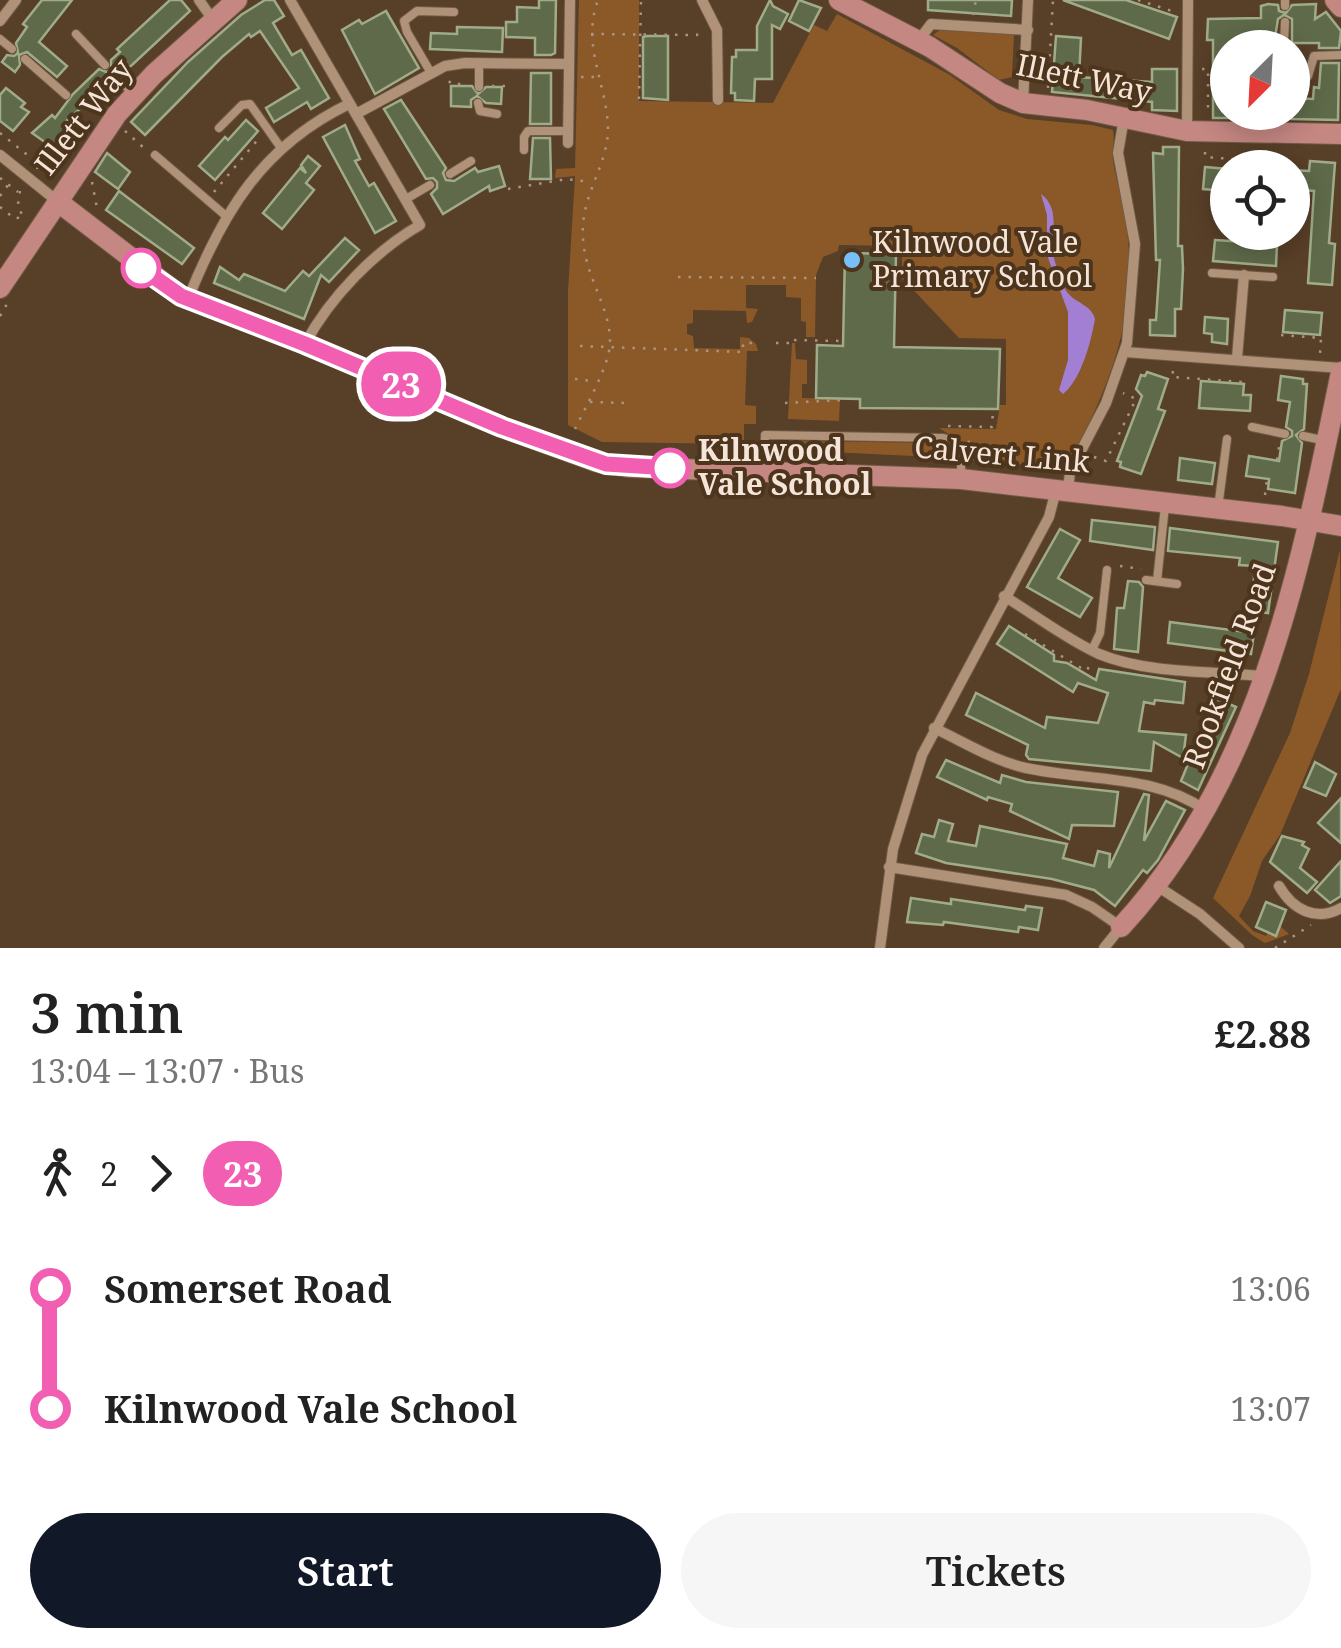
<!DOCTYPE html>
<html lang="en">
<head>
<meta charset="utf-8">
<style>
  body { margin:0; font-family:"Noto Serif",serif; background:#f6f6f6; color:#222; height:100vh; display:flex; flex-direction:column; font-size:38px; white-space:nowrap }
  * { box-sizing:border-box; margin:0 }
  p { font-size:32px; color:#767676 }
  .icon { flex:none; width:55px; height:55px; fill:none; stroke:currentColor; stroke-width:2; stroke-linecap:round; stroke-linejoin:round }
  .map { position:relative; height:948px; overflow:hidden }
  .panel { display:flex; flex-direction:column; background:#fff; flex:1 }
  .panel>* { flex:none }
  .badge { padding:0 20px; border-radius:32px; font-size:35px; line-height:65px }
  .needle { width:65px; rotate:204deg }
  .tools { position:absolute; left:1210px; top:30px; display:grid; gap:20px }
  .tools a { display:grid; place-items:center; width:100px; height:100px; border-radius:50%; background:#fff; box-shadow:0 5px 25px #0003; font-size:50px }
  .map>.badge { position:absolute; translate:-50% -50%; box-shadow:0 0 0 5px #fff }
  .legs { display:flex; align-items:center; gap:15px; height:110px; padding:0 30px; font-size:32px }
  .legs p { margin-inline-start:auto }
  .headline { display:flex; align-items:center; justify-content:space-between; height:170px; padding:0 30px }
  h1 { font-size:55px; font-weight:600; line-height:75px }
  .cta { display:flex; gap:20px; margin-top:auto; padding:20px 30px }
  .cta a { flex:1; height:115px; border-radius:60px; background:#111827; color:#fff; font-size:40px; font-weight:600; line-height:115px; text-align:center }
  .cta a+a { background:#f6f6f6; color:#222 }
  ul { padding:0 30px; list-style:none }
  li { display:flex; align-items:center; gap:35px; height:120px; font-size:38px }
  li i { display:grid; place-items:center; width:15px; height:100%; margin:0 12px; background:currentColor }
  li i::after { content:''; width:25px; height:25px; margin:-12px; border:8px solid; border-radius:50%; background:#fff }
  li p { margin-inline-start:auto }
  li:first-child i { background:linear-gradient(#0000 50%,currentColor 0) }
  li:last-child i { background:linear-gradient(currentColor 50%,#0000 0) }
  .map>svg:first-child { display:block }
</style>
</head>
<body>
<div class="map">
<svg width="1341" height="948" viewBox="0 0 1341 948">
  <rect width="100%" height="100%" fill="#583f28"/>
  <!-- green -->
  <g fill="#8b5928">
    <path d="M579 0H639V101L773 103 814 25 827 31 837 14 950 75 999 110 1027 119 1092 125 1113 130C1115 141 1112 151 1113 161 1117 185 1125 207 1127 230 1138 319 1108 393 1065 468L965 460 960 441 939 428 996 429 1000 405H1006V339L959 338 902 278V246L839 245 838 251 823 257 816 275 815 337H806V322L801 321V298L786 297V285H746V308L758 309 752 322 747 323 746 311 693 310V323L687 324V334L693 336 694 348 740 349V337L749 338 756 344 758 351H747L745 405 756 406V424H744V444L602 442 568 425V291L575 176 555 178 556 169 575 168Z"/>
    <polygon points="940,30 1014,34 1012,77 999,80 957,48 933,35"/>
    <polygon points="792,343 795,343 796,359 807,360 807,384 802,384 802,398 840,399 839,421 788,419"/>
    <polygon points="787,441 945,443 952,447 956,458 787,450"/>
    <polygon points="1340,550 1341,689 1280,835 1262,861 1250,896 1239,916 1253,931 1266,936 1268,932 1276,935 1280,926 1289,934 1265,943 1252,935 1213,898 1290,733 1309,674"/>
  </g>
  <!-- water -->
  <path fill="#a27fd3" d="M1041 194C1063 210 1048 239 1055 262 1058 271 1061 284 1067 292 1076 304 1091 304 1095 319 1091 342 1081 380 1063 394L1059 390 1068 360V312L1047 255V215Z"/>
  <!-- building -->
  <g fill="#5f6a4a" stroke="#a0ac89" stroke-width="2.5">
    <polygon points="42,0 72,0 39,42 67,66 57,77 27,52 19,55 20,65 15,72 2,62 7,55 14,56 18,53 16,43 27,27 23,24"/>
    <polygon points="170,0 181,0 190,11 132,65 122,72 115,70 110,73 109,78 113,85 95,102 92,98 63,124 75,133 59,152 32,133 52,115 55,118 73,94 99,69 106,72 111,70 111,60 120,52 117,49"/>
    <polygon points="265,0 274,0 284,16 273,23 292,55 301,50 329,98 311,109 307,102 274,122 266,108 299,88 260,31 251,37 249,34 222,57 145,135 131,122 188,62 241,15"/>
    <polygon points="539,0 556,0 555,53 551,55 535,55 535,38 506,37 506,22 517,22 517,7 539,8"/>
    <polygon points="770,0 773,6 788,14 780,29 772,25 772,79 755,79 754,101 735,100 735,93 731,93 732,57 736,57 736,50 757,50 757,26"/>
    <polygon points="799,0 821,8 809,31 789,21"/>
    <polygon points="928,0 1012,0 1011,16 928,10"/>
    <polygon points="1063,0 1126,0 1177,17 1169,39"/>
    <polygon points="1268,4 1278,5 1279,11 1286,13 1292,5 1316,4 1315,19 1326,12 1341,31 1339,48 1319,48 1319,43 1292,43 1292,19 1284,15 1278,19 1274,44 1228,44 1228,118 1213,118 1213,40 1207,40 1208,19 1261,18 1261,6"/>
    <polygon points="386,11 419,68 375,94 342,30 359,20 362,24"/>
    <polygon points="457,27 503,28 502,52 430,49 431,33 457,34"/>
    <polygon points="647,36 668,36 668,100 643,98 643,37"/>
    <polygon points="1056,36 1081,38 1079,77 1152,82 1152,69 1177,69 1177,111 1152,110 1152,102 1052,92"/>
    <polygon points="1321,63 1339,63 1338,120 1292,119 1292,98 1313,99 1314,87 1319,88"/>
    <polygon points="531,73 551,73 551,124 530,124"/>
    <polygon points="451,86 472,86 478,94 486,87 502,87 501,104 486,103 477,96 471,100 471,107 451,106"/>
    <polygon points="6,88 25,103 21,107 29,112 13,131 0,121 0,95"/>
    <polygon points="401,100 446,168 443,173 446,180 454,181 475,168 478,172 499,166 505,186 490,191 489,186 443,214 431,194 437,188 437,182 433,178 426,179 384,109"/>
    <polygon points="246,120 258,131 215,180 199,166 225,137 228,140"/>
    <polygon points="345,125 360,159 355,161 369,186 374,183 396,221 375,233 323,137"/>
    <polygon points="533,138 550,138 551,179 530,179"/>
    <polygon points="1163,147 1179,147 1178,246 1182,246 1183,269 1181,309 1175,309 1175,336 1150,335 1150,320 1156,320 1160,260 1156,260 1153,153 1163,154"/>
    <polygon points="107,153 130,172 118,189 95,172"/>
    <polygon points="308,156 320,166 306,183 314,190 282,229 263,213 300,168 306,173 301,165"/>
    <polygon points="1310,161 1335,163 1329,243 1335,244 1332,285 1308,283 1314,191 1292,189 1292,170 1309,171"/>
    <polygon points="1205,167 1228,169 1225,191 1203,189"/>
    <polygon points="119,191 194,248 182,264 106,210"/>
    <polygon points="345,238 359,250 329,282 321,275 304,319 214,283 220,267 239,280 244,274 285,291 303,271 309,276"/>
    <polygon points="1215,240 1277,244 1276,266 1213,261"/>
    <polygon points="845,253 896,254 894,347 1000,349 998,409 860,408 860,399 816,398 817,345 843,346"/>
    <polygon points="1285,310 1322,313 1320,335 1283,332"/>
    <polygon points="1205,317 1228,319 1227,344 1212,342 1212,334 1204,333"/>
    <polygon points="1147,372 1168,379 1158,409 1165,411 1141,474 1120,467 1121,462 1117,461 1142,396 1136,389 1141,375 1145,376"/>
    <polygon points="1281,376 1303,379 1303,384 1307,384 1304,429 1296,435 1302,443 1295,493 1268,489 1269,479 1246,476 1249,456 1279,461 1282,441 1292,436 1292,431 1286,427 1290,402 1278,400"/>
    <polygon points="1201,381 1244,384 1243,395 1251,395 1250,411 1199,408"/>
    <polygon points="1180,458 1215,463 1212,484 1178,480"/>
    <polygon points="1092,520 1155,527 1153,550 1090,541"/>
    <polygon points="1170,528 1278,542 1268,613 1251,611 1255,566 1239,565 1240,558 1168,551"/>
    <polygon points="1060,529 1080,540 1058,578 1092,598 1080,617 1027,587"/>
    <polygon points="1128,581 1139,582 1143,587 1138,652 1114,649 1117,608 1124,608"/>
    <polygon points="1170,622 1254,633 1251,654 1168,643"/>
    <polygon points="1009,626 1054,655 1054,661 1067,663 1096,680 1099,669 1185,682 1183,703 1155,700 1154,704 1144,702 1139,731 1186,735 1183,758 1154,742 1151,771 1029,759 1026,755 1028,745 966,715 976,693 1045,728 1047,717 1098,723 1108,693 1078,683 1073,692 997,644"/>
    <polygon points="1215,698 1236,707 1198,790 1181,781"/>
    <polygon points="946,760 1000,783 1002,775 1026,782 1118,792 1114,826 1072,825 1069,839 1010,811 1012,804 988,797 987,800 937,777"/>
    <polygon points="1315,762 1336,774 1326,796 1304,787"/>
    <polygon points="1144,794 1149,795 1144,841 1166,801 1185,810 1158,860 1147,873 1143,870 1115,906 1094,890 1052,879 946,863 916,853 922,834 934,837 939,820 953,824 948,841 976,846 980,826 1067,844 1063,858 1094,866 1098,851 1110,854 1109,868"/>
    <polygon points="1341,798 1341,843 1318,823"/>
    <polygon points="1282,836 1304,842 1302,845 1309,849 1300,868 1317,882 1307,893 1270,862"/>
    <polygon points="1341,861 1341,896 1330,903 1315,890"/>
    <polygon points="911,898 951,904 951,899 1025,910 1026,906 1042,908 1038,930 1019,927 1018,932 944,922 943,925 907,922"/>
    <polygon points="1266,902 1286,910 1276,936 1256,927"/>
  </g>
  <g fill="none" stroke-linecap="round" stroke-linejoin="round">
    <!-- lane casing -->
    <g stroke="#705b47" stroke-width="10">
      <g id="lane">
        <polyline points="1285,6 1285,0"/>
        <polyline points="76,34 105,65"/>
        <polyline points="0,39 12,49"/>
        <polyline points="1284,43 1285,22"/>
        <polyline points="25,59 66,95"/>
        <polyline points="431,73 407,32 404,21 417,11 454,12"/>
        <polyline points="116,77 134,94"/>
        <polyline points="1292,78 1308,76 1314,56 1341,55"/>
        <polyline points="479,87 479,63"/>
        <polyline points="478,103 480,111 497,114"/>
        <polyline points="219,128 242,105 250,104 281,148"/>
        <polyline points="524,150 524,137 528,131 568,131"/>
        <polyline points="155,155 226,216"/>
        <polyline points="450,174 471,161"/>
        <polyline points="406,199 430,185"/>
        <polyline points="1212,273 1273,277"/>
        <polyline points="1252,427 1285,434"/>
        <polyline points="1303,436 1322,440"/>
        <path d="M764 471 765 435 943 438C964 442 961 462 961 479"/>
        <polyline points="1218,508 1227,439"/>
        <polyline points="1146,580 1177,584"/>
        <polyline points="1157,581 1165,506"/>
        <polyline points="1092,650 1100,633 1107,570"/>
      </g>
    </g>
    <!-- street casing -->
    <g stroke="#705b47" stroke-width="12">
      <g id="street">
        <polyline points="199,0 213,20"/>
        <path d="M290 0 420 225C375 251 330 297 305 344"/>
        <polyline points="702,0 717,30 718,100"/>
        <polyline points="0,21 16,0"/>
        <polyline points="919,40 931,24 1028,30"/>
        <polyline points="1023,103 1028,0"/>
        <polyline points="356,114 445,66 465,63 569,64"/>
        <polyline points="1187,130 1188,0"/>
        <polyline points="568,143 570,0"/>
        <polyline points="0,155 57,201"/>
        <path d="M188 299C223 212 262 146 349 104"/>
        <polyline points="1125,352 1341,368"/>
        <polyline points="1237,358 1244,275"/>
        <polyline points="1068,490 1070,472 1106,403 1127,343 1135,244 1118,153 1124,118"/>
        <path d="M1004 596C1035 615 1066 639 1099 654 1148 674 1210 671 1263 676"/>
        <path d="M934 728C964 742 994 761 1026 768 1086 781 1154 774 1205 810"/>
        <polyline points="889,867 1066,895 1092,907 1121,927 1104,948"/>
        <polyline points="1157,886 1200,914 1239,948"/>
        <path d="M1279 886C1293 910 1316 922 1341 908"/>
        <polyline points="880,948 893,849 922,755 1049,517 1056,490"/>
      </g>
    </g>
    <!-- secondary casing -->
    <g stroke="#705b47" stroke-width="22">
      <g id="secondary">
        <polyline points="839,0 930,47 1000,93 1023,103 1087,110 1187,131 1341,134"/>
        <polyline points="1335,0 1341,7"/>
        <polyline points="57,201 181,296 305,344 502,427 597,462 628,467 961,479 1282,516 1341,526"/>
        <polyline points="0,288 117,114 154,74 237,0"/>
        <path d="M1121 927C1260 777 1301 566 1341 372"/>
      </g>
    </g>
    <!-- path -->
    <g stroke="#aa9584" stroke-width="2.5" stroke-dasharray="2.5 8" stroke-linecap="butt">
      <polyline points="1138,0 1175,12"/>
      <polyline points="973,15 976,0"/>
      <polyline points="591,34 697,35 699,26"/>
      <polyline points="1202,69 1208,69 1208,114"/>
      <polyline points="581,77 598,77"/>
      <polyline points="449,81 451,84 464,84"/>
      <polyline points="492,86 505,86"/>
      <polyline points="1048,88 1053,0"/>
      <polyline points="639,99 641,0"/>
      <polyline points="125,131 145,149"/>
      <polyline points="0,133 40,165"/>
      <polyline points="1205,152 1205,157 1288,163"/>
      <polyline points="36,168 62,162"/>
      <polyline points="0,178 18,192"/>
      <polyline points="92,182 97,208"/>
      <polyline points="508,189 567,179 590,182"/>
      <polyline points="20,191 18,204 24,221"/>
      <polyline points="214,192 260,137"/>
      <polyline points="0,196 8,185"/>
      <polyline points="0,207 15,219 20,217"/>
      <polyline points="678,277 816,278"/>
      <polyline points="0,316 7,304"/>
      <polyline points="1281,335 1321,338 1320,354"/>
      <polyline points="776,343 789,343 789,340 843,341"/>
      <polyline points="580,346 743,352 743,343 756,343"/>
      <polyline points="1173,371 1172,377 1243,382 1243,377"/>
      <polyline points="575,379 593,381"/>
      <polyline points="590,402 627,403"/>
      <polyline points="785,403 840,400"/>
      <polyline points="948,426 992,427 993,409"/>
      <path d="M575 429C585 408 609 366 610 344 611 303 580 274 583 225 585 191 608 162 608 129 607 83 581 46 598 0"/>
      <polyline points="968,441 973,447 973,456"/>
      <polyline points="1094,457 1106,461 1136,399 1123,393"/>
      <polyline points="1277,460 1279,447"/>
      <polyline points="1265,495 1267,479"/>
      <polyline points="1120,566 1141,569"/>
      <polyline points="1025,634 1086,671 1089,667"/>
      <polyline points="1275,948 1311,925"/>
    </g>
    <!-- lane -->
    <use href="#lane" stroke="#b09279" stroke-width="8"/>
    <!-- street -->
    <use href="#street" stroke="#b09279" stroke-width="10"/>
    <!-- secondary -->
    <use href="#secondary" stroke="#c48782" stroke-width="20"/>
  </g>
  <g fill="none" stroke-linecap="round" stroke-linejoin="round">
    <!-- line-1 casing -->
    <g stroke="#fff" stroke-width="22">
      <polyline id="line-1" points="141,268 181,296 305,344 502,427 606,464 670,468"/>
    </g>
    <!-- line-1 -->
    <use href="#line-1" stroke="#f25fb2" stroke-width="15"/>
  </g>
  <!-- markers -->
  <circle fill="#77c0f7" stroke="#4d341d" stroke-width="4" cx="852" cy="260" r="10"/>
  <g fill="#fff" stroke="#f25fb2" stroke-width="5">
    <circle cx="141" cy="268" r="18"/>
    <circle cx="670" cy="468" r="18"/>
  </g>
  <g text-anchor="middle" stroke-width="8" stroke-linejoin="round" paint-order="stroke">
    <!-- street labels -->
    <g font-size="30" fill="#f5e5d8" stroke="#4d341d">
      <text transform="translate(1084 79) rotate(12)" y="10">Illett Way</text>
      <text transform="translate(84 117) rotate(-52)" y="10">Illett Way</text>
      <text transform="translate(1002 455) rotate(5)" y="10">Calvert Link</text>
      <text transform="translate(1230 666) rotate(-70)" y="10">Rookfield Road</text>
    </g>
    <!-- poi labels -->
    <g font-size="30" fill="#f5e5d8" stroke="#4d341d" text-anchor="start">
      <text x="872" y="253">Kilnwood Vale<tspan x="872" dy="34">Primary School</tspan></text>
    </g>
    <!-- stop labels -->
    <g font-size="30" font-weight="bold" fill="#f5e5d8" stroke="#4d341d" text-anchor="start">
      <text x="698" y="461">Kilnwood<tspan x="698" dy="34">Vale School</tspan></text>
    </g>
  </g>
</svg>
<div class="tools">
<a><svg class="needle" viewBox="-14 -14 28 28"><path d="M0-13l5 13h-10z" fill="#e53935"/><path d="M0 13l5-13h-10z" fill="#767676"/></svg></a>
<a><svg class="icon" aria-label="locate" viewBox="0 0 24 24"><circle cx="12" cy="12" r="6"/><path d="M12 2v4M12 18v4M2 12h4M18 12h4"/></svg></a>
</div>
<b class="badge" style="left:401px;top:384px;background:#f25fb2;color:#fff">23</b>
</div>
<section class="panel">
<div class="headline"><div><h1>3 min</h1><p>13:04 – 13:07 · Bus</p></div><b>£2.88</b></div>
<div class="legs"><svg class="icon" aria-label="walk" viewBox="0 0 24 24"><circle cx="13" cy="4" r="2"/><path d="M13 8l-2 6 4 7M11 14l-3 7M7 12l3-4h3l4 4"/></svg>2<svg class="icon" aria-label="forward" viewBox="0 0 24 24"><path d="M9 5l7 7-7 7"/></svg><b class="badge" style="background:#f25fb2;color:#fff">23</b></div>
<ul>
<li><i style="color:#f25fb2"></i><b>Somerset Road</b><p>13:06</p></li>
<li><i style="color:#f25fb2"></i><b>Kilnwood Vale School</b><p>13:07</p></li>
</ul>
<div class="cta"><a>Start</a><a>Tickets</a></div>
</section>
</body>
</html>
